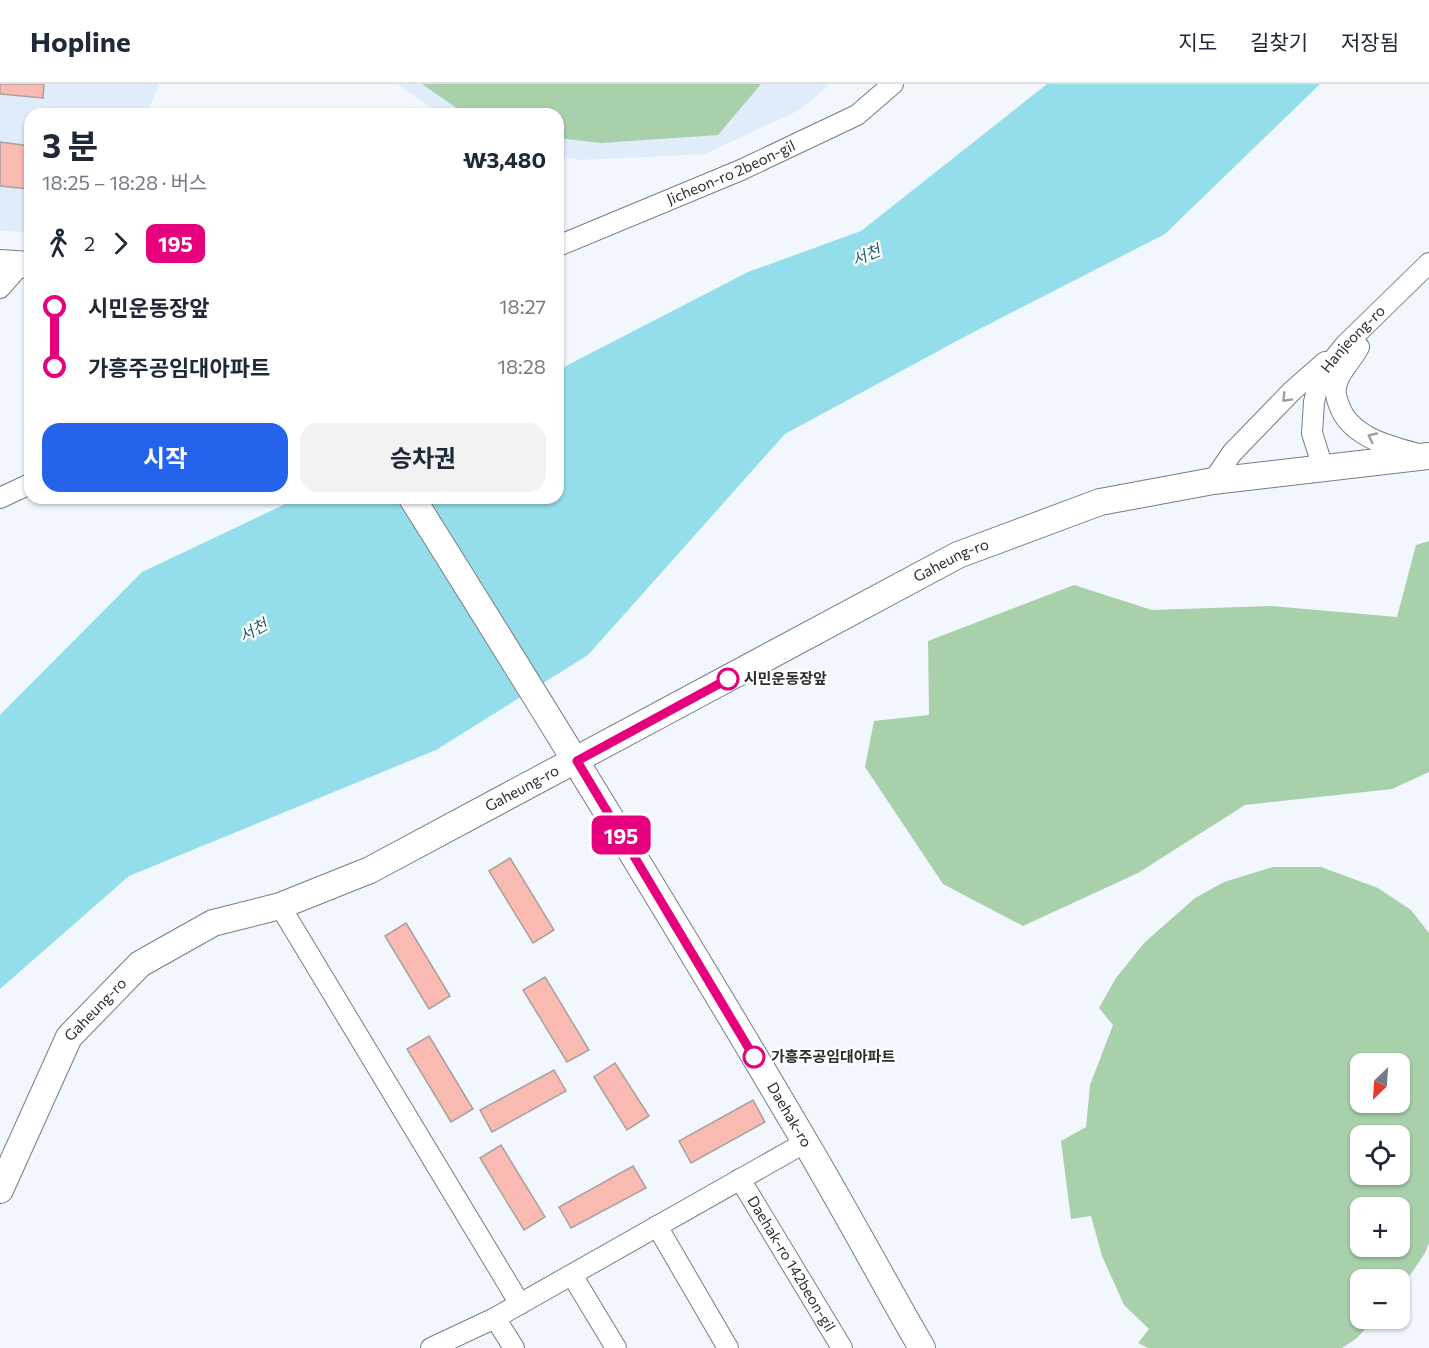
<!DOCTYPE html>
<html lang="ko">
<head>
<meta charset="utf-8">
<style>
  body { margin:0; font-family:Commissioner,"Noto Sans KR",sans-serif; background:#f2f2f3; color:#1f2937; height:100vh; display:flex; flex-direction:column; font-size:22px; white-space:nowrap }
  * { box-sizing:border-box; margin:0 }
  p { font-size:20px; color:#747a83 }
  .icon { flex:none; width:33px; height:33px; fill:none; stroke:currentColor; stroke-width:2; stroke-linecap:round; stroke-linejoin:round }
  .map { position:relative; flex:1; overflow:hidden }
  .drawer { position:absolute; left:24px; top:24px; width:540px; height:396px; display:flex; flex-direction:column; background:#fff; border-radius:18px; box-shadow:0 2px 4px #0004 }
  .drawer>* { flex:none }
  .badge { padding:0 12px; border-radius:9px; font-size:21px; line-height:39px }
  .needle { width:39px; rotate:205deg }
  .tools { position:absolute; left:1350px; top:969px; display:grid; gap:12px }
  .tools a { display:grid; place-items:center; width:60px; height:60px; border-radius:12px; background:#fff; box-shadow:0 2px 4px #0004; font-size:30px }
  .map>.badge { position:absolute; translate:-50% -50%; box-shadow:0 0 0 3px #fff }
  .legs { display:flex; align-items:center; gap:9px; height:66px; padding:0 18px; font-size:20px }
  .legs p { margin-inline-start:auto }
  .overview { display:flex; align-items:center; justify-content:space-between; height:102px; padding:0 18px }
  h1 { font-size:33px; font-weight:700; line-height:45px }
  .cta { display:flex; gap:12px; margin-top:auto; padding:12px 18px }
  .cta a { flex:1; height:69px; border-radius:18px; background:#2563eb; color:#fff; font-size:24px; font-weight:700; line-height:69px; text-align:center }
  .cta a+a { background:#f2f2f3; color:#1f2937 }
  ul { padding:0 18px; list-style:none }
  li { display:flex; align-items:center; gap:21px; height:60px; font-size:22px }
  li i { display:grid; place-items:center; width:9px; height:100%; margin:0 8px; background:currentColor }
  li i::after { content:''; width:15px; height:15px; margin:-8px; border:4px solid; border-radius:50%; background:#fff }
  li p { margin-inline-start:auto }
  li:first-child i { background:linear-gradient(#0000 50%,currentColor 0) }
  li:last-child i { background:linear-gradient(currentColor 50%,#0000 0) }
  header { display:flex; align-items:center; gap:36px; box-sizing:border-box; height:84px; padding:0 30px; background:#fff; border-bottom:2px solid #e0e1e3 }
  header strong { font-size:28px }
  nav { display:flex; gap:33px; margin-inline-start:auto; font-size:21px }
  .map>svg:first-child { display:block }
</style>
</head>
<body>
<header>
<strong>Hopline</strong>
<nav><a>지도</a><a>길찾기</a><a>저장됨</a></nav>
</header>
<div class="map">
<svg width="1429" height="1264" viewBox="0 0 1429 1264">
  <rect width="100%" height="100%" fill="#f2f7fe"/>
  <!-- built -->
  <g fill="#e1ecfb">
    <polygon points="0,0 160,0 146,30 30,30 30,148 0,147"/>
    <polygon points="397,0 830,0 800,26 705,70 580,76 558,71 558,30 440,30"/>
  </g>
  <!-- green -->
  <g fill="#a8d0aa" fill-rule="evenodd">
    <polygon points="422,0 761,0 718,51 601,59 558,54 558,30 465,30"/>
    <polygon points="1429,457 1429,688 1392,705 1245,721 1138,789 1023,842 943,800 865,683 874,637 929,631 928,557 1074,501 1152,526 1271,522 1397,533 1416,461"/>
    <path d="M1273 783H1321L1378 804 1411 826 1429 849V1159L1425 1169 1400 1206V1196H1360V1234L1374 1235 1357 1254 1342 1264H1148L1138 1259 1149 1245 1124 1221 1102 1172 1091 1132 1071 1135 1061 1057 1086 1043 1090 1001 1113 941 1099 924 1116 894 1144 859 1195 814 1224 798ZM1360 980H1400V1018H1360ZM1360 1052H1400V1090H1360ZM1360 1124H1400V1162H1360Z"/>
  </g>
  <!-- water -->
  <polygon fill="#94deeb" points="1047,0 1320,0 1165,150 966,252 785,350 588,571 436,666 129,792 0,905 0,631 142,488 298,414 558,414 558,286 748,188 861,147"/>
  <!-- building -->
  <g fill="#f9bab2" stroke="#aba09e" stroke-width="1.5">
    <polygon points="0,0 44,0 43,14 0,10"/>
    <polygon points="0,58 30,62 29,105 0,102"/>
    <polygon points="510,774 554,846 533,859 489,787"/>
    <polygon points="406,839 450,912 429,925 385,852"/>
    <polygon points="545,893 589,966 567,978 523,906"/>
    <polygon points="429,952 473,1025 451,1038 407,965"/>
    <polygon points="615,979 649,1032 627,1046 594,993"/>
    <polygon points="554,986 566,1007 492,1048 480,1026"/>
    <polygon points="753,1016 765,1038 691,1079 679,1057"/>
    <polygon points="501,1061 545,1133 524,1146 480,1074"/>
    <polygon points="633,1082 646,1104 571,1144 559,1123"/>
  </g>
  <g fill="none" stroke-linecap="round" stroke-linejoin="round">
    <!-- minor casing -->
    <g stroke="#787d85" stroke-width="22">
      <g id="minor">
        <path id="s1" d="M558 162 741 86 857 31 893 0"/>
        <polyline points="0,204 21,180"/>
        <path d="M1359 263C1353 276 1339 286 1336 303 1335 308 1337 316 1339 321 1350 353 1389 362 1418 370"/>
        <path id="s2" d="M1323 384 1312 349 1314 318 1320 292 1345 261 1429 179"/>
        <polyline points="1213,397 1232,369 1292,307 1325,278"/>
        <polyline points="0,414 30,400"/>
        <polyline points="280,822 520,1220"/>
        <path id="s3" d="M740 1095 842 1264"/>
        <polyline points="657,1142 728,1264"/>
        <polyline points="572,1191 616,1264"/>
        <polyline points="431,1264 495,1234"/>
        <polyline points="514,1264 495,1234 806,1058"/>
      </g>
    </g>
    <!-- major casing -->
    <g stroke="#787d85" stroke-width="28">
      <g id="major">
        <polyline points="0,179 30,181"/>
        <path id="s4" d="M412 414C545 626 677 840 804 1056 845 1125 882 1195 922 1264"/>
        <path id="s5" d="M0 1106 69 953 140 880 213 839 280 822 370 786 958 471 1100 418 1213 397 1429 372"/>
      </g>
    </g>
    <!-- minor -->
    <use href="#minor" stroke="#fff" stroke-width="20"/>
    <!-- major -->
    <use href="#major" stroke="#fff" stroke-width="26"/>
  </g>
  <!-- one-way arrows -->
  <defs><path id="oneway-chevron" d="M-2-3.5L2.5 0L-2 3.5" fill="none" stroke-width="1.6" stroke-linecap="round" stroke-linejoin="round" transform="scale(1.5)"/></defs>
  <g stroke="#a0a0a2">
    <use href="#oneway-chevron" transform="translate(1286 314) rotate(134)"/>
    <use href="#oneway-chevron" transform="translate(1372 353) rotate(-155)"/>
  </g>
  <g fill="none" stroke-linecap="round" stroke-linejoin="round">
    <!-- line-1 casing -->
    <g stroke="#fff" stroke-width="14">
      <polyline id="line-1" points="728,595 577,677 754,973"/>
    </g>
    <!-- line-1 -->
    <use href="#line-1" stroke="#e6007e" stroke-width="9"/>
  </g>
  <!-- markers -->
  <g fill="#fff" stroke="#e6007e" stroke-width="3">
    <circle cx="728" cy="595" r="10"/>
    <circle cx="754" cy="973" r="10"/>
  </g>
  <g text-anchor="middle" stroke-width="4.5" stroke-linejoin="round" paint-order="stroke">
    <!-- street labels -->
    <g font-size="15" fill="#2b2d30" stroke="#fff">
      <text dy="5" stroke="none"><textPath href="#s1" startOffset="188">Jicheon-ro 2beon-gil</textPath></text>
      <text dy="5" stroke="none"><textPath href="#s2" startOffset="144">Hanjeong-ro</textPath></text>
      <text dy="5" stroke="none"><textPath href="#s5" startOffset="1178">Gaheung-ro</textPath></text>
      <text dy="5" stroke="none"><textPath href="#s5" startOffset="692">Gaheung-ro</textPath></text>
      <text dy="5" stroke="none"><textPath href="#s5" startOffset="206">Gaheung-ro</textPath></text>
      <text dy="5" stroke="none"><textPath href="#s4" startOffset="723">Daehak-ro</textPath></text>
      <text dy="5" stroke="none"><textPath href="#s3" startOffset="99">Daehak-ro 142beon-gil</textPath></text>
    </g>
    <!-- stop labels -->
    <g font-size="15" font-weight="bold" fill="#2b2d30" stroke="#fff" text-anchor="start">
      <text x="744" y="600">시민운동장앞</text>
      <text x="771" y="978">가흥주공임대아파트</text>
    </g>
    <!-- water labels -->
    <g font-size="16" font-style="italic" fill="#235f69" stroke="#fff">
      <text transform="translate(866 171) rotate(-23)" y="6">서천</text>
      <text transform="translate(253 546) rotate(-29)" y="6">서천</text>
    </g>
  </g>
</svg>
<div class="tools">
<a><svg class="needle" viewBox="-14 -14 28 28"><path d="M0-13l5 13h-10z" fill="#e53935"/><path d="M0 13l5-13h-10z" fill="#747a83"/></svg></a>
<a><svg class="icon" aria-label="locate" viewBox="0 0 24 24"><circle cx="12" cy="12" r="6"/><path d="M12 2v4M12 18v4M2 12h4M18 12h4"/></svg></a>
<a>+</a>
<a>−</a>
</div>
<b class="badge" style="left:621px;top:751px;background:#e6007e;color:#fff">195</b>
<section class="drawer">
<div class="overview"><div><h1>3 분</h1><p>18:25 – 18:28 · 버스</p></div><b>₩3,480</b></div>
<div class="legs"><svg class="icon" aria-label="walk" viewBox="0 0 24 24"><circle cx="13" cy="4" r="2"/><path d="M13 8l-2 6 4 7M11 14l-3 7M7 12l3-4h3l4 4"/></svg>2<svg class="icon" aria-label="forward" viewBox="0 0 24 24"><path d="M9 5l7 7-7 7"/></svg><b class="badge" style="background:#e6007e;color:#fff">195</b></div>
<ul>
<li><i style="color:#e6007e"></i><b>시민운동장앞</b><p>18:27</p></li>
<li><i style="color:#e6007e"></i><b>가흥주공임대아파트</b><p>18:28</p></li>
</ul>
<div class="cta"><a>시작</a><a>승차권</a></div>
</section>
</div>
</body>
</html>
